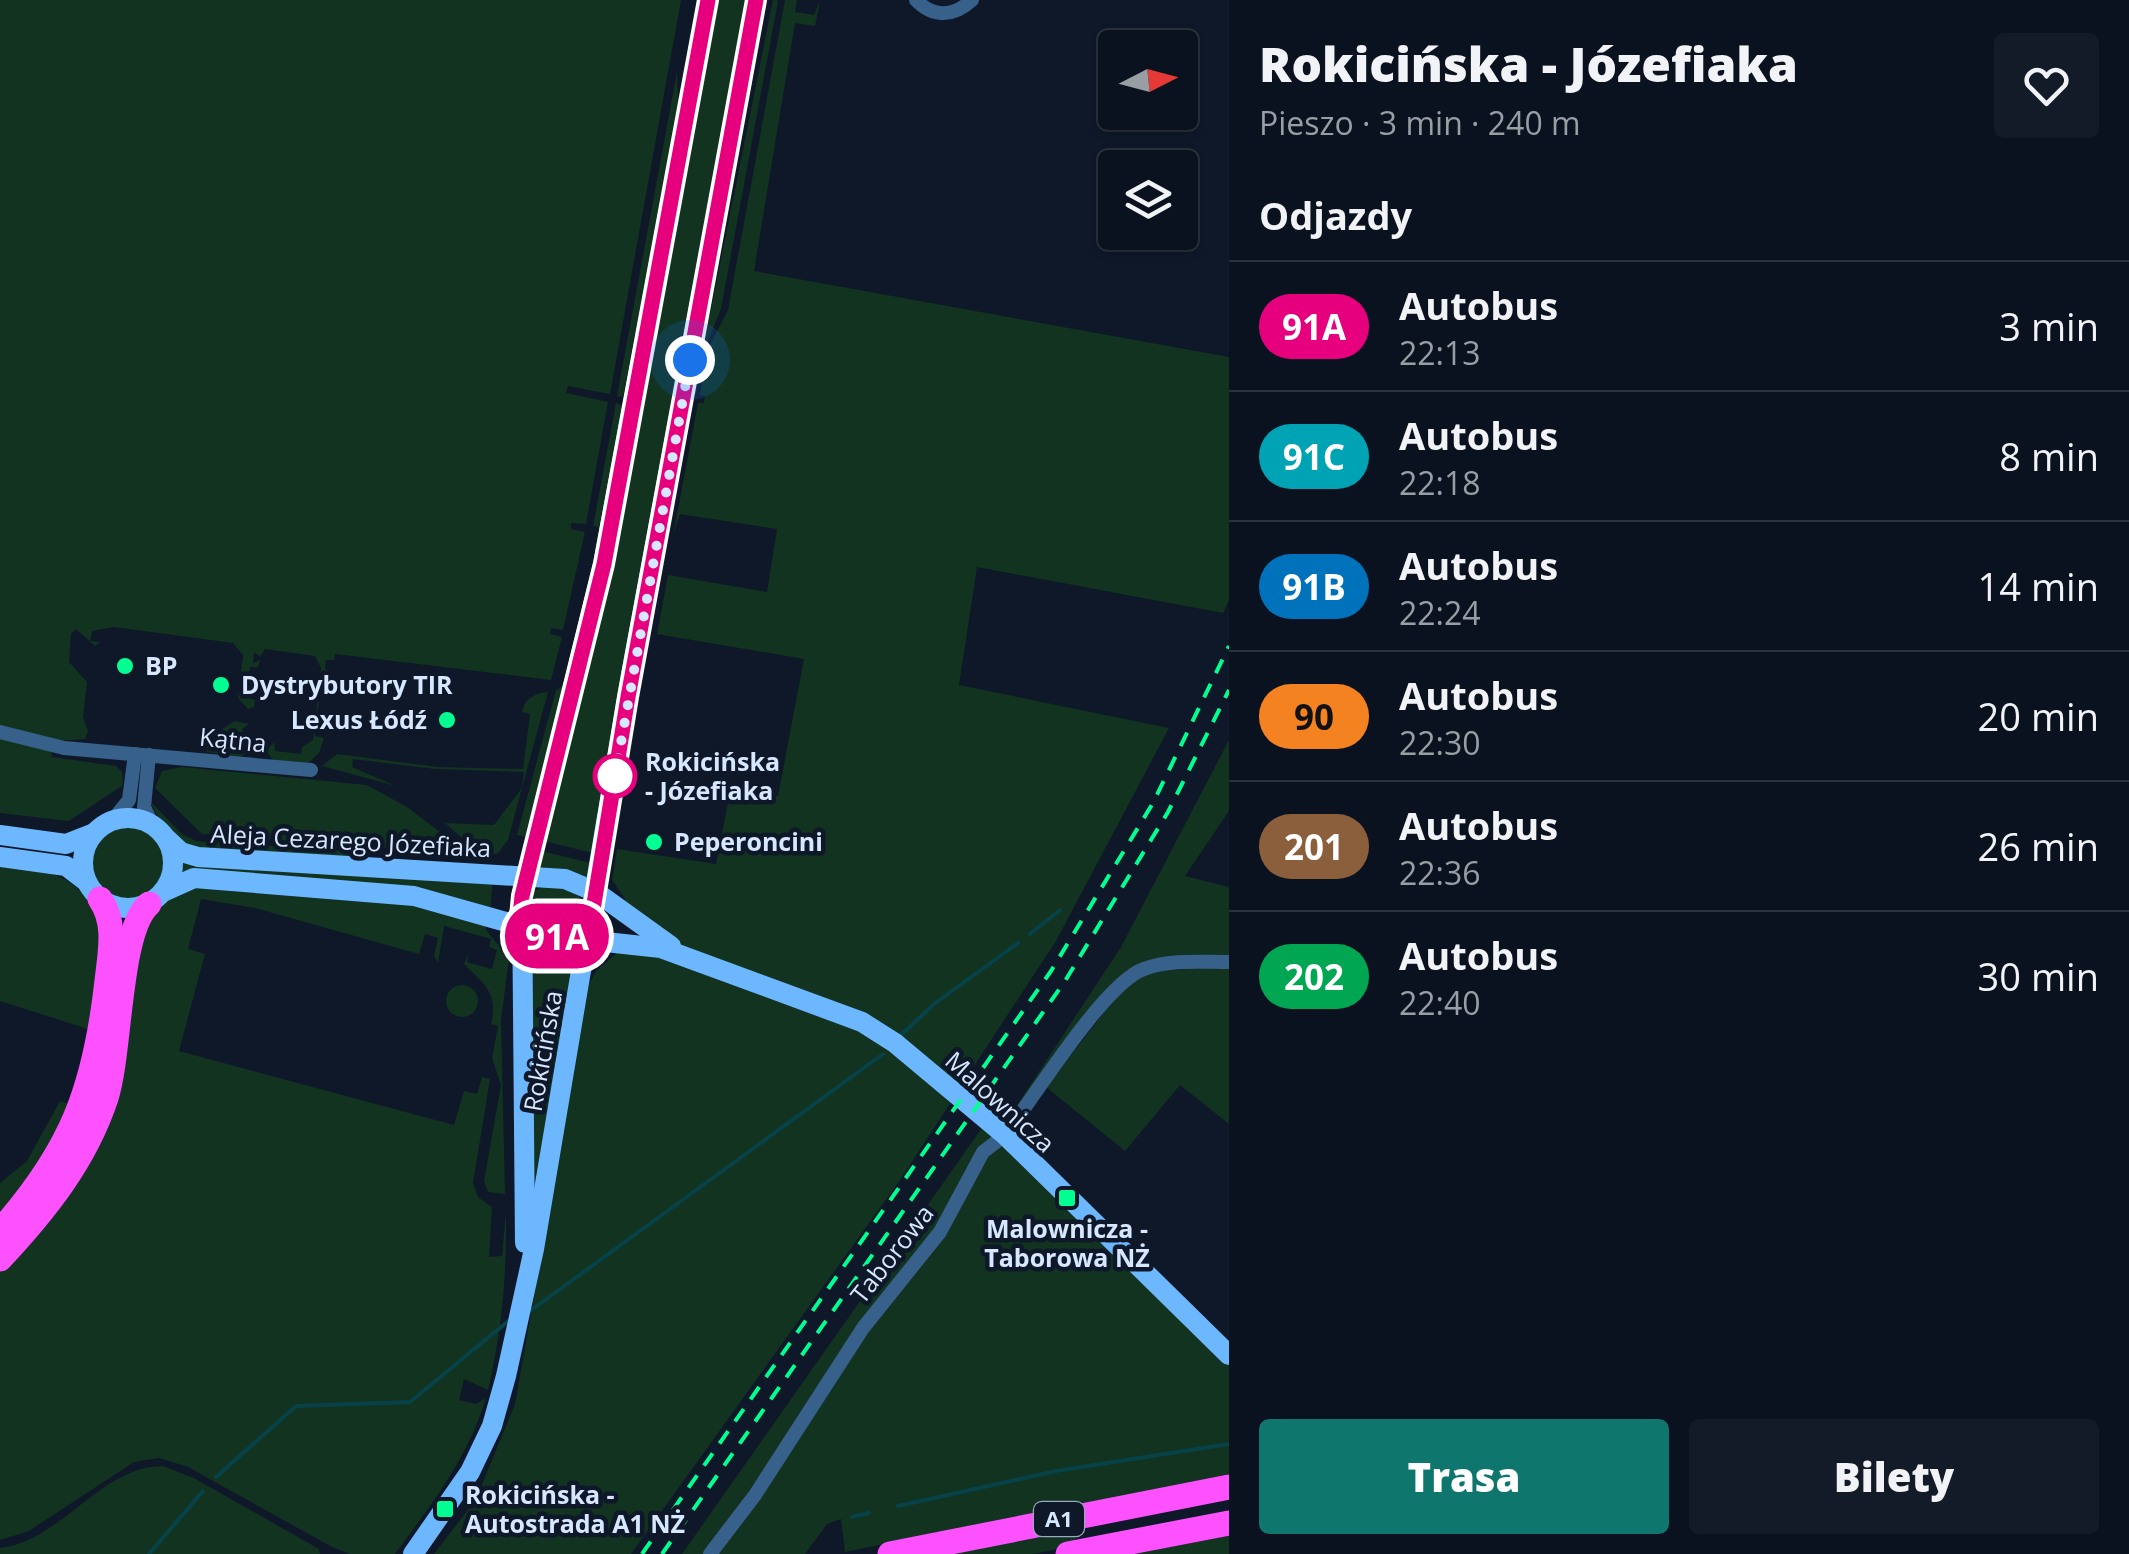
<!DOCTYPE html>
<html lang="pl">
<head>
<meta charset="utf-8">
<style>
  body { margin:0; font-family:"Open Sans",sans-serif; background:#131b28; color:#f1f3f6; height:100vh; display:flex; flex-direction:column; font-size:38px; white-space:nowrap }
  * { box-sizing:border-box; margin:0 }
  p { font-size:32px; color:#999ea4 }
  .icon { flex:none; width:55px; height:55px; fill:none; stroke:currentColor; stroke-width:2; stroke-linecap:round; stroke-linejoin:round }
  .map { position:relative; flex:1; overflow:hidden }
  .sheet { display:flex; flex-direction:column; background:#0a121f; width:900px }
  .sheet>* { flex:none }
  .badge { padding:0 20px; border-radius:32px; font-size:35px; line-height:65px }
  .needle { width:65px; rotate:84deg }
  .tools { position:absolute; left:1098px; top:30px; display:grid; gap:20px }
  .tools a { display:grid; place-items:center; width:100px; height:100px; border-radius:10px; background:#0a121f; box-shadow:0 2px 8px #0004,0 0 0 2px #2a323d; font-size:50px }
  .you { position:absolute; width:50px; height:50px; margin:-25px; border:8px solid #fff; border-radius:50%; background:#1a73e8; box-shadow:0 0 0 15px #1a73e833 }
  .map>.badge { position:absolute; translate:-50% -50%; box-shadow:0 0 0 5px #fff }
  h2 { padding:0 30px; font-size:38px; line-height:90px }
  .round { display:grid; place-items:center; flex:none; width:105px; height:105px; border-radius:10px; background:#131b28 }
  .head { display:flex; align-items:center; justify-content:space-between; height:170px; padding:0 30px }
  h1 { font-size:48px; font-weight:800; line-height:75px }
  .button { display:flex; gap:20px; margin-top:auto; padding:20px 30px }
  .button a { flex:1; height:115px; border-radius:10px; background:#0f766e; color:#fff; font-size:40px; font-weight:800; line-height:115px; text-align:center }
  .button a+a { background:#131b28; color:#f1f3f6 }
  ul { padding:0; list-style:none }
  li { display:flex; align-items:center; gap:30px; height:130px; padding:0 30px; border-top:2px solid #2a323d }
  li div { flex:1 }
  li b { display:block; font-size:38px }
  li em { font-style:normal }
  li .badge { min-width:110px; font-weight:700; text-align:center }
  main { display:flex; flex:1; min-height:0 }
  .map>svg:first-child { display:block }
</style>
</head>
<body>
<main>
<div class="map">
<svg width="1229" height="1554" viewBox="0 0 1229 1554">
  <rect width="100%" height="100%" fill="#0e1829"/>
  <!-- green -->
  <g fill="#113320">
    <polygon points="0,0 681,0 610,394 568,386 566,393 608,402 586,524 571,523 571,529 585,532 563,630 551,628 550,634 562,637 551,680 335,654 334,660 326,660 325,669 332,671 322,671 315,736 324,738 319,753 307,764 274,761 266,751 274,742 275,751 301,754 302,747 313,740 321,668 315,656 265,649 260,657 254,652 253,663 260,660 258,667 250,667 246,697 255,700 254,707 248,709 238,698 243,655 233,643 114,627 92,631 90,641 100,642 95,646 76,629 71,634 69,662 87,682 83,717 88,731 85,739 57,741 0,728"/>
    <polygon points="718,0 746,0 593,853 544,841 608,592"/>
    <polygon points="773,0 778,1 721,309 705,348 696,394 694,394"/>
    <polygon points="785,0 797,0 795,12 814,15 820,0 815,26 795,23 754,271 1229,357 1229,600 1223,613 977,567 959,685 1169,728 1056,941 961,1086 878,1022 686,948 624,906 625,899 612,880 617,849 716,864 731,788 778,796 804,659 657,634 668,575 767,592 777,529 680,514 673,536 698,403 704,403 705,396 700,395 708,349 728,310"/>
    <polygon points="677,72 678,104 623,397 617,396"/>
    <polygon points="616,403 623,406 599,527 593,526"/>
    <polygon points="563,686 525,837 517,835 556,690"/>
    <path d="M548 692 508 840 498 853 488 856 202 834 155 788 162 771 182 767 367 785 407 807 465 851 470 845 445 823 494 825 522 788 524 772 435 769 353 759 352 767 396 786 322 766 337 754 438 767 523 769 530 714 522 712C524 699 535 693 548 692Z"/>
    <polygon points="235,721 249,724 242,729 248,752 240,757 207,752 206,742 212,735 218,745 228,739 222,729"/>
    <polygon points="0,737 51,751 52,757 116,766 122,772 123,785 69,821 0,813"/>
    <polygon points="1229,740 1229,811 1185,876 1229,887 1229,957 1148,961 1127,970 1008,1119 1121,947"/>
    <path d="M151 802 182 834 196 841 364 852V856C329 859 223 858 192 847 178 843 154 816 151 802Z"/>
    <circle cx="128" cy="863" r="37"/>
    <polygon points="542,851 591,863 588,878 538,868"/>
    <polygon points="182,860 493,881 490,910 181,874"/>
    <path d="M0 865C53 872 69 871 102 916L91 1046 71 1118 0 1220V1183L27 1161 60 1101 71 1104 88 1029 0 1001Z"/>
    <polygon points="549,883 582,897 580,923 573,930 533,920 533,892"/>
    <path d="M189 886 398 901 486 923V930L509 958 501 1021 505 1194 488 1192 484 1181 501 1085 492 1058 498 1026 491 1024C499 993 483 983 464 964L469 953 467 962 492 969 497 950 489 947 491 939 444 926 438 963 434 956 438 938 425 934 419 954 255 908 201 899 188 949 205 954 179 1051 454 1125 464 1091 477 1094 482 1077 490 1079 473 1183 478 1197 492 1207 489 1257 502 1256 506 1212C507 1273 502 1331 488 1390L464 1379 459 1400 476 1404 486 1398C468 1458 431 1505 395 1554H350L332 1547 188 1467 159 1458 134 1462 29 1531 0 1540V1271L140 929 176 892Z"/>
    <polygon points="618,952 649,952 867,1030 953,1099 900,1180 631,1554 434,1554 476,1499 515,1404 589,985 596,971"/>
    <polygon points="529,960 573,968 535,1181 533,1179"/>
    <polygon points="1229,967 1229,1124 1180,1085 1125,1151 1046,1087 1128,982 1157,971"/>
    <circle cx="462" cy="1001" r="16"/>
    <polygon points="984,1125 995,1135 947,1213 704,1554 682,1554"/>
    <polygon points="1001,1141 1229,1363 1229,1474 845,1552 841,1519 827,1524 805,1554 717,1554 980,1165"/>
    <path d="M163 1466 194 1478 319 1549 320 1554H0V1548C62 1541 100 1466 163 1466Z"/>
    <polygon points="1072,1523 1077,1545 1033,1554 930,1554"/>
    <polygon points="1229,1536 1229,1554 1130,1554"/>
  </g>
  <g fill="none" stroke-linecap="round" stroke-linejoin="round">
    <!-- stream -->
    <g stroke="#074249" stroke-width="4">
      <polyline points="1030,934 1060,910"/>
      <polyline points="900,1036 934,1004 1018,943"/>
      <polyline points="530,1311 883,1054"/>
      <polyline points="216,1477 296,1406 410,1402 512,1318"/>
      <polyline points="898,1506 1056,1471 1229,1444"/>
      <polyline points="852,1517 869,1513"/>
      <polyline points="149,1554 203,1491"/>
    </g>
    <!-- street -->
    <g stroke="#37608a" stroke-width="14">
      <path d="M916 0C933 18 954 17 972 0"/>
      <polyline points="0,732 64,748 311,770"/>
      <polyline points="149,755 144,807 152,824"/>
      <polyline points="112,821 129,800 135,754"/>
      <path d="M710 1554 755 1495 863 1328 940 1232 983 1152 1005 1135C1033 1099 1105 982 1144 969 1169 959 1202 962 1229 962"/>
    </g>
    <!-- secondary -->
    <g stroke="#6db7ff" stroke-width="20">
      <circle cx="128" cy="863" r="45"/>
      <polyline points="0,835 66,844 94,833"/>
      <polyline points="167,839 181,852 198,857 565,879 596,892 671,946"/>
      <polyline points="0,857 66,866 87,882"/>
      <polyline points="165,891 194,878 414,896 559,937 661,948 862,1022 895,1043 1005,1135 1229,1355"/>
      <polyline points="525,1243 522,896 603,564 708,0"/>
      <polyline points="413,1554 470,1472 492,1426 506,1376 534,1249 631,675 756,0"/>
    </g>
    <!-- highway -->
    <g stroke="#fd51ff" stroke-width="25">
      <path d="M0 1231C72 1150 95 1088 107 981 110 953 117 923 100 899"/>
      <path d="M0 1259C45 1211 85 1161 106 1098 121 1051 118 931 149 904"/>
      <polyline points="890,1554 1229,1487"/>
      <polyline points="1068,1554 1229,1523"/>
    </g>
    <!-- rail -->
    <g stroke="#02ff92" stroke-width="4" stroke-dasharray="15 12" stroke-linecap="butt">
      <polyline points="642,1554 1051,971 1153,803 1229,646"/>
      <polyline points="662,1554 1065,981 1168,812 1229,690"/>
    </g>
  </g>
  <g fill="none" stroke-linecap="round" stroke-linejoin="round">
    <!-- line casing -->
    <g stroke="#fff" stroke-width="22">
      <polyline id="line" points="708,0 604,564 522,896 519,926 588,940 628,697 756,0"/>
    </g>
    <!-- line -->
    <use href="#line" stroke="#e6007e" stroke-width="15"/>
    <!-- walk -->
    <polyline stroke="#d6e7ff" stroke-width="10" stroke-dasharray="0 18" points="615,776 690,360"/>
  </g>
  <!-- markers -->
  <g fill="#02ff92" stroke="#0e1829" stroke-width="4">
    <circle cx="125" cy="666" r="10"/>
    <circle cx="221" cy="685" r="10"/>
    <circle cx="447" cy="720" r="10"/>
    <circle cx="654" cy="842" r="10"/>
    <rect x="1057" y="1188" width="20" height="20" rx="5"/>
    <rect x="435" y="1499" width="20" height="20" rx="5"/>
  </g>
  <circle fill="#fff" stroke="#e6007e" stroke-width="5" cx="615" cy="776" r="20"/>
  <g text-anchor="middle" stroke-width="9" stroke-linejoin="round" paint-order="stroke">
    <!-- shield labels -->
    <rect fill="#0e1829" stroke="#9aa9bf" stroke-width="2.5" x="1034" y="1502" width="50" height="34" rx="8"/>
    <g font-size="22" font-weight="bold" fill="#d6e7ff">
      <text x="1059" y="1527">A1</text>
    </g>
    <!-- poi labels -->
    <g font-size="25" font-weight="bold" fill="#d6e7ff" stroke="#0e1829" text-anchor="start">
      <text x="145" y="675">BP</text>
      <text x="241" y="694">Dystrybutory TIR</text>
      <text x="427" y="729" text-anchor="end">Lexus Łódź</text>
      <text x="674" y="851">Peperoncini</text>
      <text x="1067" y="1238" text-anchor="middle">Malownicza -<tspan x="1067" dy="29">Taborowa NŻ</tspan></text>
      <text x="465" y="1504">Rokicińska -<tspan x="465" dy="29">Autostrada A1 NŻ</tspan></text>
    </g>
    <!-- street labels -->
    <g font-size="25" fill="#d6e7ff" stroke="#0e1829">
      <text transform="translate(233 740) rotate(6)" y="9">Kątna</text>
      <text transform="translate(351 841) rotate(3)" y="9">Aleja Cezarego Józefiaka</text>
      <text transform="translate(543 1051) rotate(-80)" y="9">Rokicińska</text>
      <text transform="translate(1000 1102) rotate(42)" y="9">Malownicza</text>
      <text transform="translate(892 1254) rotate(-52)" y="9">Taborowa</text>
    </g>
    <!-- stop labels -->
    <g font-size="25" font-weight="bold" fill="#d6e7ff" stroke="#0e1829" text-anchor="start">
      <text x="645" y="771">Rokicińska<tspan x="645" dy="29">- Józefiaka</tspan></text>
    </g>
  </g>
</svg>
<div class="tools">
<a><svg class="needle" viewBox="-14 -14 28 28"><path d="M0-13l5 13h-10z" fill="#e53935"/><path d="M0 13l5-13h-10z" fill="#999ea4"/></svg></a>
<a><svg class="icon" aria-label="layers" viewBox="0 0 24 24"><path d="M12 4l9 5-9 5-9-5zM3 14l9 5 9-5"/></svg></a>
</div>
<div class="you" style="left:690px;top:360px"></div>
<b class="badge" style="left:557px;top:936px;background:#e6007e;color:#fff">91A</b>
</div>
<section class="sheet">
<div class="head"><div><h1>Rokicińska - Józefiaka</h1><p>Pieszo · 3 min · 240 m</p></div><a class="round"><svg class="icon" aria-label="heart" viewBox="0 0 24 24"><path d="M12 20l-8-8c-3-5 5-10 8-4 3-6 11-1 8 4z"/></svg></a></div>
<h2>Odjazdy</h2>
<ul>
<li><span class="badge" style="background:#e6007e;color:#fff">91A</span><div><b>Autobus</b><p>22:13</p></div><em>3 min</em></li>
<li><span class="badge" style="background:#00a3b4;color:#fff">91C</span><div><b>Autobus</b><p>22:18</p></div><em>8 min</em></li>
<li><span class="badge" style="background:#0072bc;color:#fff">91B</span><div><b>Autobus</b><p>22:24</p></div><em>14 min</em></li>
<li><span class="badge" style="background:#f58220;color:#111">90</span><div><b>Autobus</b><p>22:30</p></div><em>20 min</em></li>
<li><span class="badge" style="background:#8b5e3c;color:#fff">201</span><div><b>Autobus</b><p>22:36</p></div><em>26 min</em></li>
<li><span class="badge" style="background:#00a651;color:#fff">202</span><div><b>Autobus</b><p>22:40</p></div><em>30 min</em></li>
</ul>
<div class="button"><a>Trasa</a><a>Bilety</a></div>
</section>
</main>
</body>
</html>
